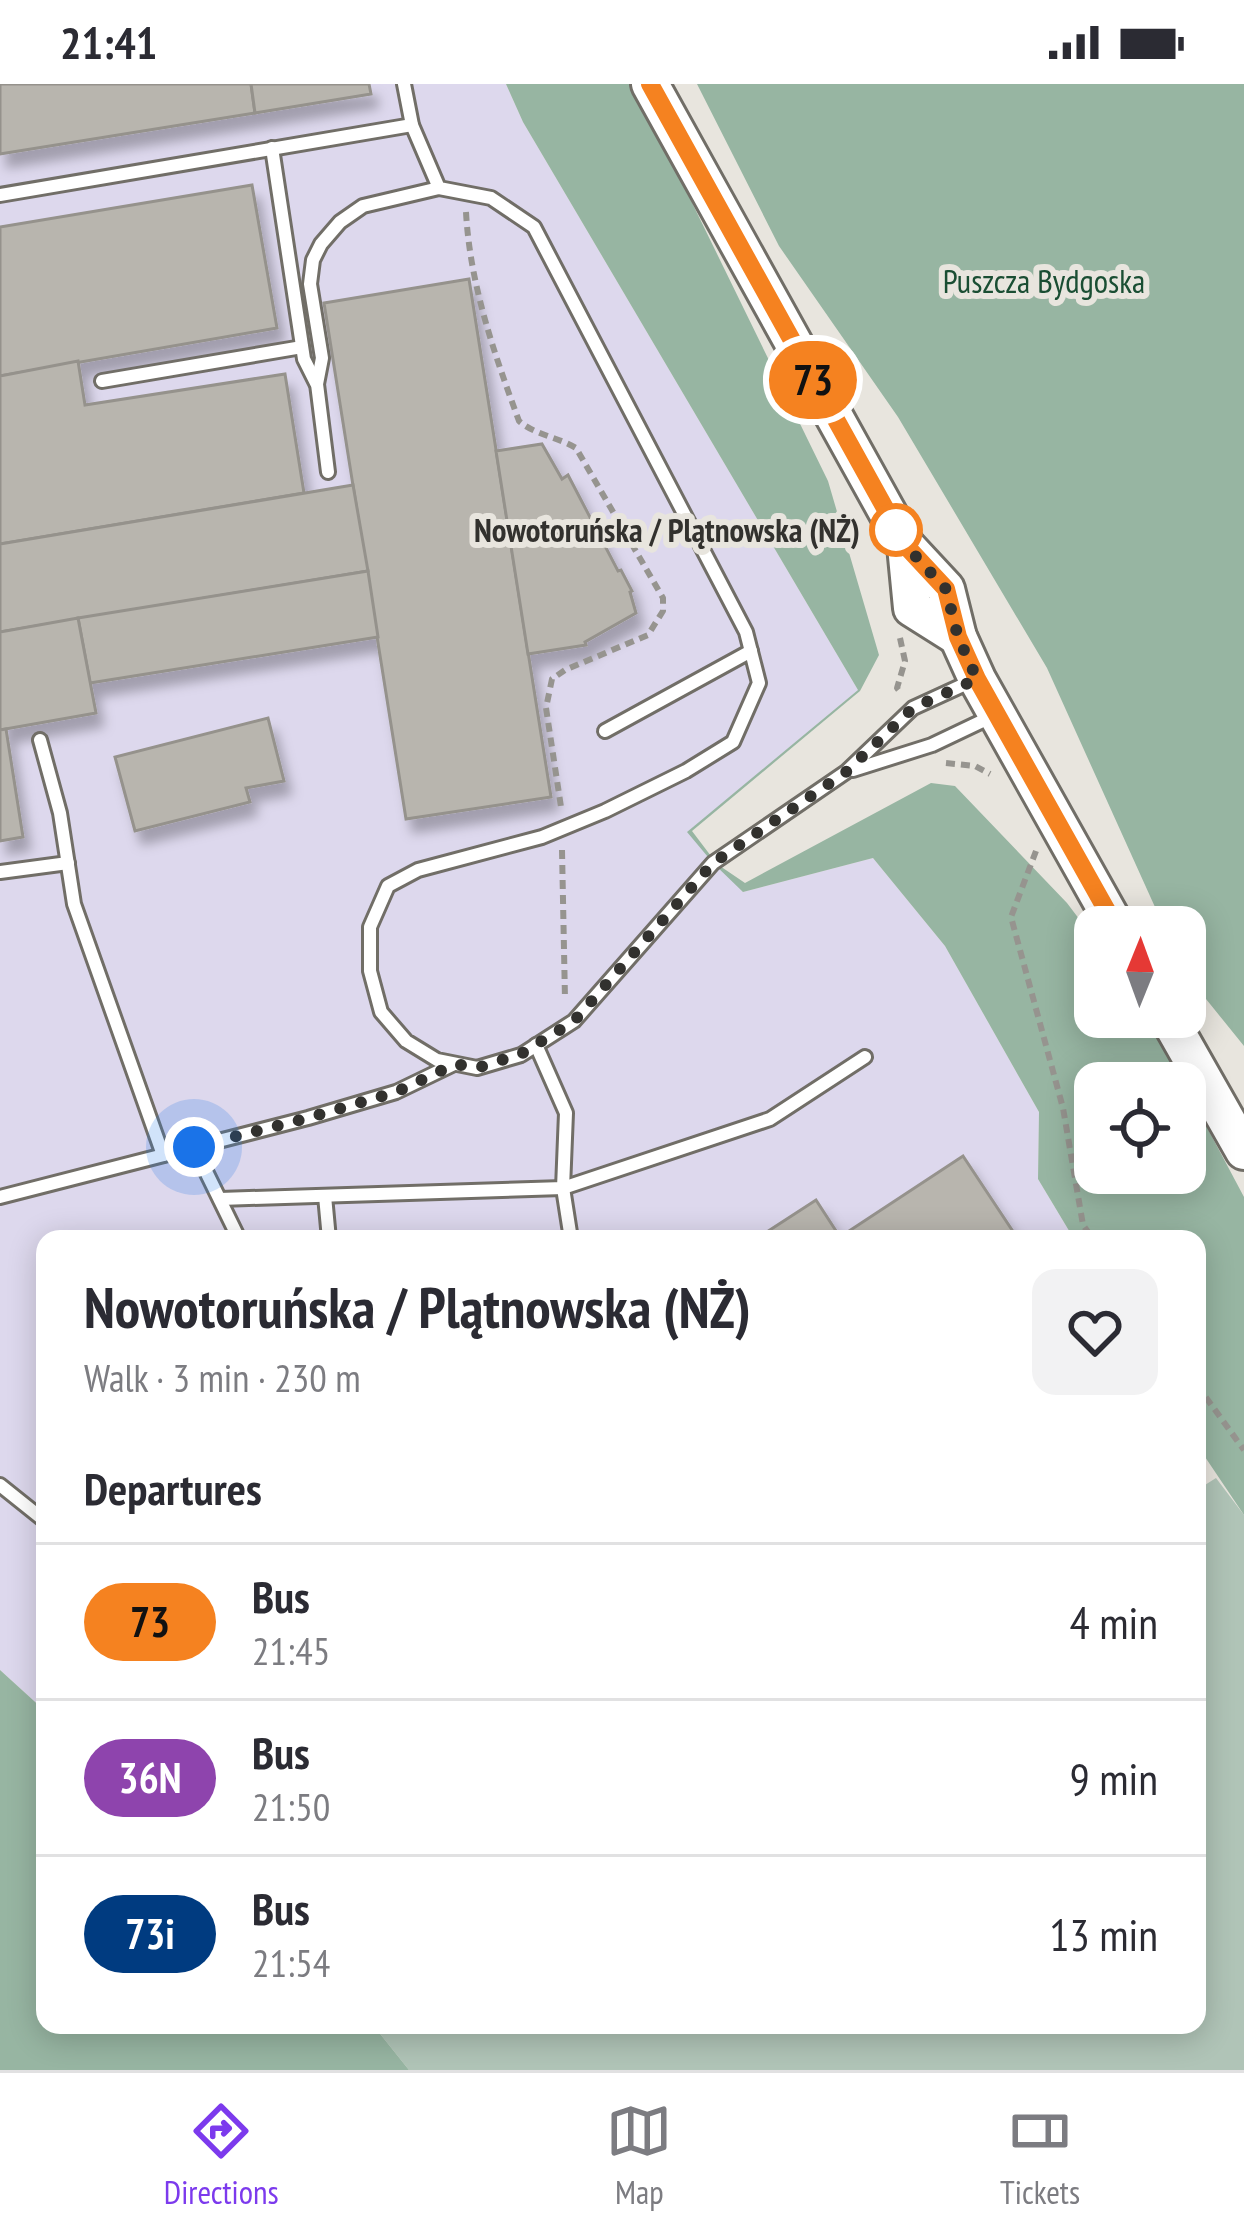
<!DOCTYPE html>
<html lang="en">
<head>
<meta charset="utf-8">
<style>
  body { margin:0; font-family:"PT Sans Narrow",sans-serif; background:#f2f2f3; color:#2b2b33; height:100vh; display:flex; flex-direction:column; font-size:45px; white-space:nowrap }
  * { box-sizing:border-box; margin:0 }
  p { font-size:39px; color:#7c7c81 }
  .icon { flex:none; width:66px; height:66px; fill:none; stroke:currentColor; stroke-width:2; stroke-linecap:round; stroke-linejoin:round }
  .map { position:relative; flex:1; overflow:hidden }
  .panel { position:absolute; left:36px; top:1146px; width:1170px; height:804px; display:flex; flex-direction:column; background:#fff; border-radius:24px; box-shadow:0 6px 30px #0003 }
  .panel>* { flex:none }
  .badge { padding:0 24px; border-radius:39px; font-size:42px; line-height:78px }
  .needle { width:78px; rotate:1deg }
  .controls { position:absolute; left:1074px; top:822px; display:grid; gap:24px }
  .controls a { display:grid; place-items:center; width:132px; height:132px; border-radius:24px; background:#fff; box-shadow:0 6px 30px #0003; font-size:60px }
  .you { position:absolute; width:60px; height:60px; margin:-30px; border:9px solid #fff; border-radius:50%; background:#1a73e8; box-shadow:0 0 0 18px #1a73e833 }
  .map>.badge { position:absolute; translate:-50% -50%; box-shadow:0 0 0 6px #fff }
  h2 { padding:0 48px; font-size:45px; line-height:108px }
  .round { display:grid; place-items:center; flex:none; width:126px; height:126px; border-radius:24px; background:#f2f2f3 }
  .head { display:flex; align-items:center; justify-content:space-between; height:204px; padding:0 48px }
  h1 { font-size:57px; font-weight:600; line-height:90px }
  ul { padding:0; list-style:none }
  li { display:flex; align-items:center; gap:36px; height:156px; padding:0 48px; border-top:3px solid #e1e1e2 }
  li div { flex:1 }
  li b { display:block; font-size:45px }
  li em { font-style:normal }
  li .badge { min-width:132px; font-weight:700; text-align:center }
  .status { display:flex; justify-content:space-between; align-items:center; height:84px; padding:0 60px; background:#fff; direction:ltr }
  .status svg { height:33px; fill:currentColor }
  .menu { display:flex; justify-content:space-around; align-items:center; height:168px; border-top:3px solid #e1e1e2; background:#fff; font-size:33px; color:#7c7c81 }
  .menu a { display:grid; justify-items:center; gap:6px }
  .menu .on { color:#7c3aed }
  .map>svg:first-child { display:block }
</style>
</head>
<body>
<div class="status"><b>21:41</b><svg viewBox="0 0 49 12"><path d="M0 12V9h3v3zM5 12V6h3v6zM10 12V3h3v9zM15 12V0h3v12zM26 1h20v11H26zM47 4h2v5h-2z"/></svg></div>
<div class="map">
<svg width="1244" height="1986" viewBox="0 0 1244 1986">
  <defs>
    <filter id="shadow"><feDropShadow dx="7" dy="13" stdDeviation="6" flood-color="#0004"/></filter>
  </defs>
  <rect width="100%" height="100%" fill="#e8e5de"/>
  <!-- industrial -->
  <polygon fill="#ddd8ed" points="0,0 506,0 523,38 858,606 688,748 743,808 873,774 945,862 1039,1028 1038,1095 1074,1155 45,1155 45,1627 0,1586"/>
  <!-- green -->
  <polygon fill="#b0c4b7" points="1216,1394 1244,1431 1244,1986 409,1986 373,1941 1197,1941 1197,1406"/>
  <!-- forest -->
  <g fill="#97b5a2">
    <polygon points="506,0 634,0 828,397 879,571 860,607 692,747 717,780 745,799 931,699 955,702 1067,819 1095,856 1095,933 1148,933 1183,999 1095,999 1095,1089 1185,1089 1185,1002 1244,1113 1244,1431 1197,1361 1197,1155 1074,1155 1038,1095 1039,1028 945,862 873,774 743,808 713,779 687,748 858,606 523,38"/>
    <polygon points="697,0 1244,0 1244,962 1185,889 1185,843 1164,843 1047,584 898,333 779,162"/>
    <polygon points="0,1586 45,1627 45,1941 373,1941 409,1986 0,1986"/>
  </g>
  <!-- building -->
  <g fill="#b8b5ae" stroke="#95928c" stroke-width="3" filter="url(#shadow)">
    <polygon points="0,0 251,0 255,29 0,70"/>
    <polygon points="251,0 369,0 371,10 255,29"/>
    <polygon points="252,101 277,244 0,292 0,143"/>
    <polygon points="469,195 551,713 406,735 324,219"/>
    <polygon points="78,277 85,321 285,290 304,409 0,460 0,292"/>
    <polygon points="542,360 562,395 568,391 618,487 621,486 632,507 630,508 636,529 585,558 586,561 528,570 496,367"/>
    <polygon points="353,401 368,487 0,548 0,460"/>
    <polygon points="368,487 378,553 90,599 78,534"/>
    <polygon points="78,534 96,629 0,646 0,548"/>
    <polygon points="268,634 284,697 246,704 250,718 135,747 115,673"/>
    <polygon points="6,645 23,753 0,757 0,646"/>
    <polygon points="963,1072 1018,1155 759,1153 816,1116 840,1153"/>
  </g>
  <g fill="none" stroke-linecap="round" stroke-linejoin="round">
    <!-- service casing -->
    <g stroke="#716e67" stroke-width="18">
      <g id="service">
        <polyline points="404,0 412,41 439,104 491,114 534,143 746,548 759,599 733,658 686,687 605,727 542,753 418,786 388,802 370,843 370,887 381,928 406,957 437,976 477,984 521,971 574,937 713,779 846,688 913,624 974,596"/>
        <polyline points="272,64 304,275 316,299"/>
        <polyline points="0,111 412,41"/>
        <polyline points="102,297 302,263"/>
        <polyline points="328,388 317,300 322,274 310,200 313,176 321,160 340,138 363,122 439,104"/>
        <polyline points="605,647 751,567"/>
        <polyline points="40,656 60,729 74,820 163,1071"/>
        <polyline points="853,686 932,661 995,631"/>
        <polyline points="0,788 68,779"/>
        <polyline points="536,961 566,1029 563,1104 571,1155"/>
        <polyline points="194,1063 239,1155"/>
        <polyline points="325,1112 329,1155"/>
        <polyline points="0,1113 308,1034 396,1008 454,980"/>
        <polyline points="220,1115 563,1104 770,1035 865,973"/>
        <polyline points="0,1401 45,1437"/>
      </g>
    </g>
    <!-- secondary casing -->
    <g stroke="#716e67" stroke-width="42">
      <g id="secondary">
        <polyline points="650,0 906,462 946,505 958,553 977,595 1116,843"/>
        <polyline points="906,462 912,524 958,553"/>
        <polyline points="1168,933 1244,1067"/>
      </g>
    </g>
    <!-- path -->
    <g stroke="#96948f" stroke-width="6" stroke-dasharray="9 6" stroke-linecap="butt">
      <path d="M466 128C470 201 494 269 519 337 535 351 558 353 576 364L663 514V527L648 551 565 586 552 595 546 624 561 723"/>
      <polyline points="900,554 905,577 897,604 901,609"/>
      <polyline points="946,679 975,682 990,690"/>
      <polyline points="562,766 565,915"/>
      <polyline points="1036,767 1011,833 1063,1024 1083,1141 1093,1155"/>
      <polyline points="1197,1301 1244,1366"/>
    </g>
    <!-- service -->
    <use href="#service" stroke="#fff" stroke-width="12"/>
    <!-- secondary -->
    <use href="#secondary" stroke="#fff" stroke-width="36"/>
  </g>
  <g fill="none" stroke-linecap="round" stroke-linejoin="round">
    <!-- line casing -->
    <g stroke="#fff" stroke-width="27">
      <polyline id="line" points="650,0 906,462 946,505 958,553 977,595 1116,843"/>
    </g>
    <!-- line -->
    <use href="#line" stroke="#f58220" stroke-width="18"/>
    <!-- walk -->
    <polyline stroke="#32312e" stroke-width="12" stroke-dasharray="0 21.6" points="194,1063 308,1034 396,1008 455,980 477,984 521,970 574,937 713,779 846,688 913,624 977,595 958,553 946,505 906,462 896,446"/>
  </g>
  <!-- markers -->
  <circle fill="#fff" stroke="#f58220" stroke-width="6" cx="896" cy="446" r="24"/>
  <g text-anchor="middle" stroke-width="12" stroke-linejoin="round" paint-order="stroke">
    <!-- park labels -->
    <g font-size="33" fill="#1a4e33" stroke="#e8e5de">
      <text x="1044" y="209">Puszcza Bydgoska</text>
    </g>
    <!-- stop labels -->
    <g font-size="33" font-weight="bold" fill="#32312e" stroke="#e8e5de" text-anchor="end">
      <text x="860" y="458">Nowotoruńska / Plątnowska (NŻ)</text>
    </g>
  </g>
</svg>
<div class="controls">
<a><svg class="needle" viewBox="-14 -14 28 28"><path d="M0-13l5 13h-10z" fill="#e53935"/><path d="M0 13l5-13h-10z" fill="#7c7c81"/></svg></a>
<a><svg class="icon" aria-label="locate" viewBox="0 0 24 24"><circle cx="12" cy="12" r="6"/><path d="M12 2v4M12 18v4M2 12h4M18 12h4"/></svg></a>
</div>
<div class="you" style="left:194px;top:1063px"></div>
<b class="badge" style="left:813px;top:296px;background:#f58220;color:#111">73</b>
<section class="panel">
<div class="head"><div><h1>Nowotoruńska / Plątnowska (NŻ)</h1><p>Walk · 3 min · 230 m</p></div><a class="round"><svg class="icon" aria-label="heart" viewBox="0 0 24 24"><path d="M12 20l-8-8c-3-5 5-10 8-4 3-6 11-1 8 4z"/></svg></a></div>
<h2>Departures</h2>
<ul>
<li><span class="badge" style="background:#f58220;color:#111">73</span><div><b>Bus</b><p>21:45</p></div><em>4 min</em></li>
<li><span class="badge" style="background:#8e44ad;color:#fff">36N</span><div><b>Bus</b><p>21:50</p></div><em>9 min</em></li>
<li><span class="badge" style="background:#003b80;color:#fff">73i</span><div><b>Bus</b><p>21:54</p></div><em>13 min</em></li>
</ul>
</section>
</div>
<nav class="menu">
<a class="on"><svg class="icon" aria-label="directions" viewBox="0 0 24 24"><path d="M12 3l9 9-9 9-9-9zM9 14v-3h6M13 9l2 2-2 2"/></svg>Directions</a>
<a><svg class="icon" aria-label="map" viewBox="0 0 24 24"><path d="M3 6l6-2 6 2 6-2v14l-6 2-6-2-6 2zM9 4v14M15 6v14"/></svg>Map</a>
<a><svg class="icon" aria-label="tickets" viewBox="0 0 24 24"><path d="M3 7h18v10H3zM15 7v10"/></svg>Tickets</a>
</nav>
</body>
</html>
